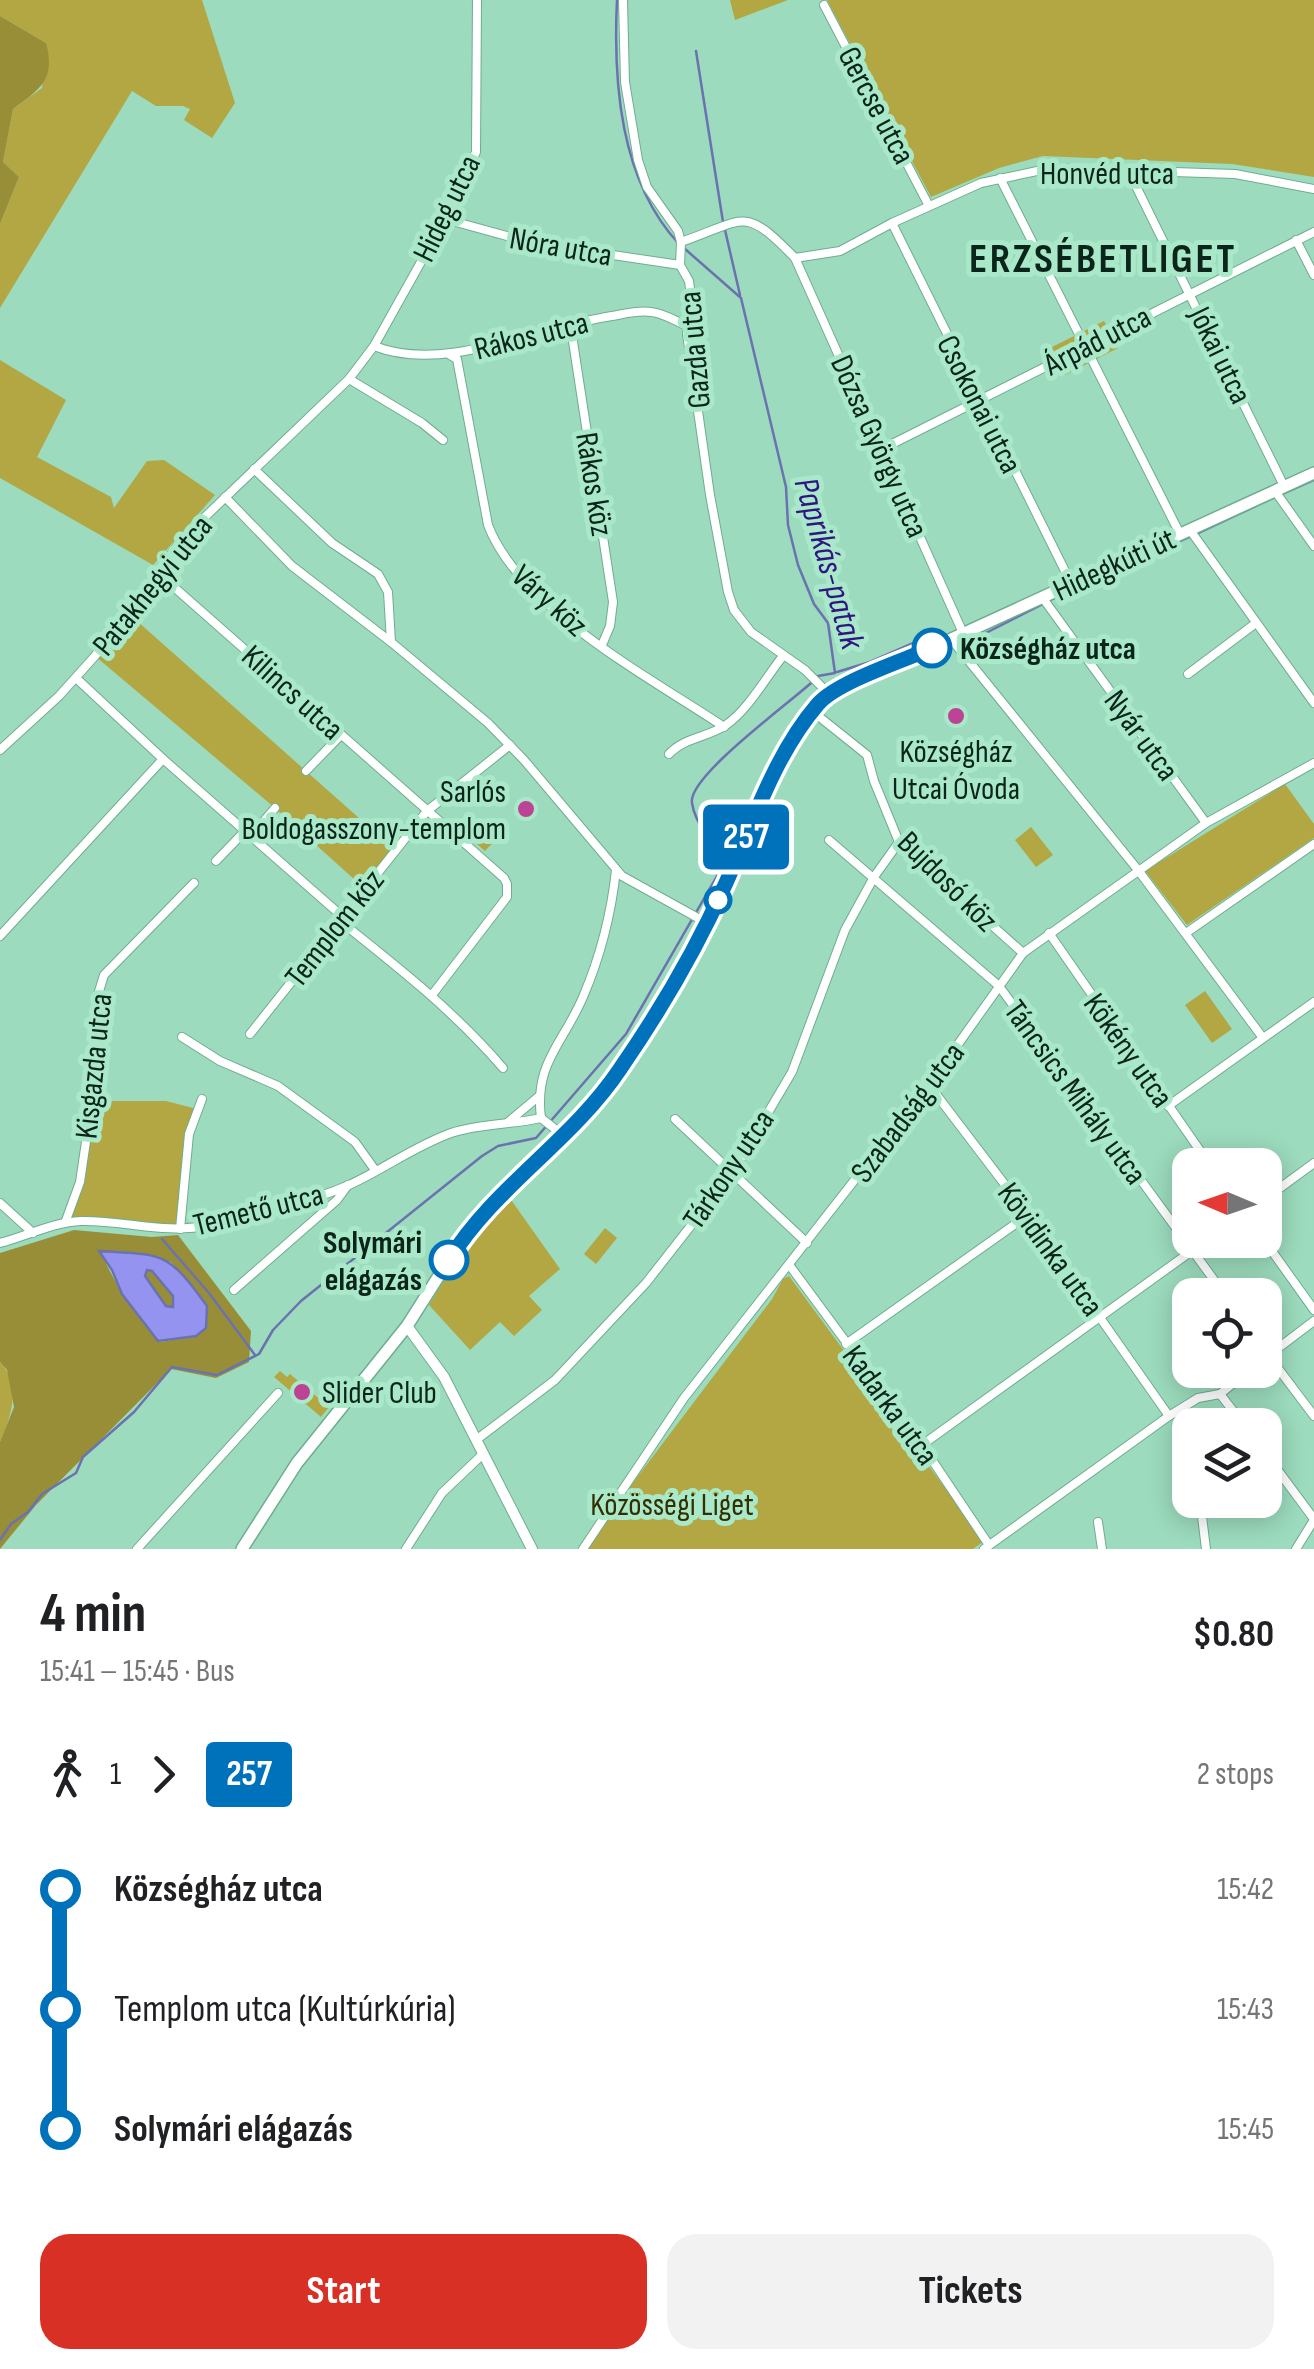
<!DOCTYPE html>
<html lang="en">
<head>
<meta charset="utf-8">
<style>
  body { margin:0; font-family:"Sofia Sans Condensed",sans-serif; background:#f2f2f2; color:#202124; height:100vh; display:flex; flex-direction:column; font-size:38px; white-space:nowrap }
  * { box-sizing:border-box; margin:0 }
  p { font-size:32px; color:#757577 }
  .icon { flex:none; width:55px; height:55px; fill:none; stroke:currentColor; stroke-width:2; stroke-linecap:round; stroke-linejoin:round }
  .map { position:relative; height:1549px; overflow:hidden }
  .sheet { display:flex; flex-direction:column; background:#fff; flex:1 }
  .sheet>* { flex:none }
  .badge { padding:0 20px; border-radius:8px; font-size:35px; line-height:65px }
  .needle { width:65px; rotate:272deg }
  .controls { position:absolute; left:1172px; top:1148px; display:grid; gap:20px }
  .controls a { display:grid; place-items:center; width:110px; height:110px; border-radius:20px; background:#fff; box-shadow:0 5px 25px #0003; font-size:50px }
  .map>.badge { position:absolute; translate:-50% -50%; box-shadow:0 0 0 5px #fff }
  .legs { display:flex; align-items:center; gap:15px; height:110px; padding:0 40px; font-size:32px }
  .legs p { margin-inline-start:auto }
  .overview { display:flex; align-items:center; justify-content:space-between; height:170px; padding:0 40px }
  h1 { font-size:55px; font-weight:700; line-height:75px }
  .action { display:flex; gap:20px; margin-top:auto; padding:20px 40px }
  .action a { flex:1; height:115px; border-radius:30px; background:#d93025; color:#fff; font-size:40px; font-weight:700; line-height:115px; text-align:center }
  .action a+a { background:#f2f2f2; color:#202124 }
  ul { padding:0 40px; list-style:none }
  li { display:flex; align-items:center; gap:35px; height:120px; font-size:38px }
  li i { display:grid; place-items:center; width:15px; height:100%; margin:0 12px; background:currentColor }
  li i::after { content:''; width:25px; height:25px; margin:-12px; border:8px solid; border-radius:50%; background:#fff }
  li p { margin-inline-start:auto }
  li:first-child i { background:linear-gradient(#0000 50%,currentColor 0) }
  li:last-child i { background:linear-gradient(currentColor 50%,#0000 0) }
  .map>svg:first-child { display:block }
</style>
</head>
<body>
<div class="map">
<svg width="1314" height="1549" viewBox="0 0 1314 1549">
  <rect width="100%" height="100%" fill="#9cdbbd"/>
  <!-- green -->
  <g fill="#b2a743">
    <polygon points="0,0 202,0 235,103 212,138 184,120 190,109 183,106 156,106 132,91 0,308 0,224 19,177 3,162 13,109 42,88 46,43 0,16"/>
    <polygon points="730,0 788,0 735,20"/>
    <polygon points="827,0 1314,0 1314,177 1232,164 1043,156 999,168 931,197"/>
    <polygon points="1104,321 1118,348 1065,375 1052,347"/>
    <polygon points="0,360 66,400 37,457 111,497 114,508 147,461 164,460 215,495 153,565 0,478"/>
    <polygon points="128,613 395,850 365,889 275,808 95,656"/>
    <polygon points="1285,784 1314,824 1314,838 1187,925 1145,871"/>
    <polygon points="473,818 496,839 485,851 462,831"/>
    <polygon points="1031,827 1053,855 1036,867 1015,840"/>
    <polygon points="1205,991 1232,1029 1212,1043 1185,1005"/>
    <polygon points="92,1101 166,1101 197,1109 189,1134 180,1229 71,1222 69,1217 77,1197"/>
    <path d="M509 1197 560 1269 529 1296 542 1310 514 1336 500 1322 470 1350 429 1305C453 1265 473 1227 509 1197Z"/>
    <polygon points="605,1228 617,1238 596,1264 584,1254"/>
    <polygon points="789,1276 984,1541 973,1549 588,1549 635,1480 772,1299 783,1279"/>
    <path d="M0 1362C22 1386 11 1416 0 1442Z"/>
    <polygon points="280,1371 287,1377 290,1374 329,1407 321,1417 274,1377"/>
  </g>
  <!-- forest -->
  <g fill="#988e37" fill-rule="evenodd">
    <path d="M0 16 46 43C56 80 40 89 13 109L3 162 19 177 0 224Z"/>
    <path d="M74 1230 152 1237 178 1235 251 1331 249 1362 216 1378 171 1369 36 1505 0 1549V1442L14 1407 7 1370 0 1362V1253ZM100 1252 171 1262 207 1306 196 1336 160 1342 122 1294Z"/>
    <polygon points="147,1270 152,1271 173,1296 173,1307 166,1306 145,1275"/>
  </g>
  <!-- water -->
  <path fill="#9493f0" stroke="#6b72b0" stroke-width="2.5" fill-rule="evenodd" d="M99 1251C165 1255 167 1251 207 1306L206 1328 196 1336 158 1341 122 1294 112 1270ZM147 1270 152 1271 173 1296V1307L166 1306 145 1276Z"/>
  <g fill="none" stroke-linecap="round" stroke-linejoin="round">
    <!-- stream -->
    <g stroke="#6b72b0" stroke-width="2.5">
      <path d="M617 0C613 82 620 181 679 244"/>
      <polyline points="696,51 723,222"/>
      <polyline points="725,230 740,295"/>
      <polyline points="685,249 741,298 786,487 788,525 798,565 814,604 828,623 835,673 818,676"/>
      <polyline points="1282,494 1314,480"/>
      <polyline points="1196,534 1275,497"/>
      <polyline points="1132,562 1189,537"/>
      <polyline points="1050,600 1111,572"/>
      <polyline points="959,642 970,641 1043,604"/>
      <polyline points="837,672 870,662 918,641"/>
      <polyline points="162,1239 209,1293 255,1355"/>
      <path d="M0 1540 11 1524 28 1512 42 1494 76 1473 83 1457 134 1412 172 1367 217 1375 259 1354 273 1330 301 1301 482 1156 498 1146 536 1138 626 1034 717 876C721 842 696 831 692 803 687 777 791 702 812 682"/>
    </g>
    <!-- minor casing -->
    <g stroke="#6fad90" stroke-width="10">
      <g id="minor">
        <polyline points="623,0 625,82 638,160 647,187 678,231 681,242 680,265 689,281 691,296 687,334 710,495 728,592 734,610 751,632 805,670 828,693"/>
        <polyline points="824,5 929,206"/>
        <polyline points="1129,172 1284,486"/>
        <polyline points="1000,178 1180,534"/>
        <polyline points="445,219 532,243 680,265"/>
        <polyline points="892,223 1071,583"/>
        <polyline points="1296,240 1314,275"/>
        <path d="M681 242C747 219 743 205 795 258L963 633"/>
        <polyline points="795,258 840,251 892,223 981,183 1051,168 1235,174 1314,189"/>
        <polyline points="570,322 613,602 610,626 602,645"/>
        <path d="M374 346C445 374 537 327 612 316 624 314 638 310 651 312 663 313 676 321 687 326"/>
        <path d="M450 355 457 359 488 525C520 609 651 678 724 727"/>
        <polyline points="349,379 422,423 443,440"/>
        <polyline points="882,449 1314,232"/>
        <polyline points="254,469 332,543 378,574 388,592 391,642"/>
        <polyline points="1275,491 1314,546"/>
        <polyline points="225,497 292,566 391,642 488,723 524,760 622,876 707,923"/>
        <polyline points="1190,530 1314,703"/>
        <polyline points="158,573 504,878 507,884 507,897 432,995"/>
        <polyline points="1042,597 1206,823"/>
        <polyline points="951,639 1138,870 1263,1038"/>
        <polyline points="1188,674 1256,623"/>
        <polyline points="76,678 163,759 343,917"/>
        <polyline points="812,711 867,755 874,781 899,842 1023,953"/>
        <polyline points="0,750 59,696 95,656 185,536 349,379 374,346 445,219 476,152 477,0"/>
        <path d="M669 754C685 737 709 737 726 725 749 709 766 677 783 656"/>
        <polyline points="306,771 341,735"/>
        <polyline points="252,835 275,808"/>
        <polyline points="829,840 999,986 1225,1295"/>
        <polyline points="216,861 246,830"/>
        <path d="M340 921C398 967 455 1012 503 1068"/>
        <polyline points="1049,933 1210,1165"/>
        <polyline points="1186,933 1314,844"/>
        <polyline points="0,936 163,759"/>
        <polyline points="250,1034 427,811 510,745"/>
        <polyline points="182,1037 220,1061 278,1086 355,1142 375,1170"/>
        <polyline points="929,1085 1028,1215 1169,1416"/>
        <polyline points="1168,1106 1314,1002"/>
        <path d="M541 1118C534 1063 563 1044 583 997 601 955 611 916 616 870"/>
        <polyline points="541,1118 564,1136"/>
        <polyline points="675,1119 807,1243"/>
        <polyline points="507,1123 538,1097"/>
        <polyline points="1265,1199 1314,1163"/>
        <polyline points="0,1203 33,1233"/>
        <polyline points="65,1223 80,1182 92,1101 97,998 104,975 194,883"/>
        <polyline points="180,1229 189,1134 202,1099"/>
        <polyline points="1264,1240 1314,1310"/>
        <path d="M0 1243C26 1236 54 1222 81 1221 125 1220 165 1235 209 1225 253 1215 308 1203 349 1185 384 1169 415 1146 451 1133 480 1123 511 1125 541 1118"/>
        <polyline points="790,1266 922,1445 989,1545"/>
        <polyline points="234,1290 337,1200 348,1185"/>
        <polyline points="846,1344 1028,1215"/>
        <polyline points="1265,1351 1314,1416"/>
        <polyline points="1265,1358 1314,1321"/>
        <polyline points="1220,1394 1244,1425"/>
        <polyline points="476,1440 555,1380 646,1283 733,1172 792,1072 845,930 874,877 899,842"/>
        <polyline points="922,1445 1207,1240"/>
        <polyline points="1265,1453 1314,1519"/>
        <polyline points="1200,1500 1206,1549"/>
        <polyline points="1098,1522 1102,1549"/>
        <polyline points="137,1549 278,1393"/>
        <polyline points="406,1549 442,1493 483,1454"/>
        <polyline points="583,1549 684,1398 929,1085 1023,953 1206,823 1314,763"/>
        <polyline points="984,1549 1169,1416 1198,1398 1220,1394 1250,1370"/>
        <polyline points="1296,1549 1314,1520"/>
      </g>
    </g>
    <!-- tertiary casing -->
    <g stroke="#6fad90" stroke-width="12">
      <polyline id="tertiary" points="407,1326 444,1377 532,1549"/>
    </g>
    <!-- secondary casing -->
    <g stroke="#6fad90" stroke-width="14">
      <polyline id="secondary" points="242,1549 297,1463 407,1326 468,1230 564,1136 621,1069 697,944 776,770 801,726 834,689 890,667 1314,473"/>
    </g>
    <!-- minor -->
    <use href="#minor" stroke="#fff" stroke-width="8"/>
    <!-- tertiary -->
    <use href="#tertiary" stroke="#fff" stroke-width="10"/>
    <!-- secondary -->
    <use href="#secondary" stroke="#fff" stroke-width="11"/>
  </g>
  <g fill="none" stroke-linecap="round" stroke-linejoin="round">
    <!-- line-1 casing -->
    <g stroke="#fff" stroke-width="22">
      <path id="line-1" d="M449 1260C494 1187 572 1141 620 1069 660 1011 696 950 725 885 752 825 774 755 818 704 837 682 902 661 932 648"/>
    </g>
    <!-- line-1 -->
    <use href="#line-1" stroke="#0072bc" stroke-width="15"/>
  </g>
  <!-- markers -->
  <g fill="#fff" stroke="#0072bc" stroke-width="5">
    <circle cx="932" cy="648" r="18"/>
    <circle cx="718" cy="900" r="12"/>
    <circle cx="449" cy="1260" r="18"/>
  </g>
  <g fill="#bd4395" stroke="#a9e9c9" stroke-width="4">
    <circle cx="956" cy="716" r="10"/>
    <circle cx="526" cy="809" r="10"/>
    <circle cx="302" cy="1392" r="10"/>
  </g>
  <g text-anchor="middle" stroke-width="10" stroke-linejoin="round" paint-order="stroke">
    <!-- street labels -->
    <g font-size="32" fill="#0b251a" stroke="#a9e9c9">
      <text transform="translate(877 105) rotate(62)" y="11">Gercse utca</text>
      <text x="1107" y="184">Honvéd utca</text>
      <text transform="translate(446 208) rotate(-64)" y="11">Hideg utca</text>
      <text transform="translate(561 246) rotate(10)" y="11">Nóra utca</text>
      <text transform="translate(531 335) rotate(-14)" y="11">Rákos utca</text>
      <text transform="translate(1097 340) rotate(-27)" y="11">Árpád utca</text>
      <text transform="translate(694 350) rotate(-95)" y="11">Gazda utca</text>
      <text transform="translate(1221 355) rotate(64)" y="11">Jókai utca</text>
      <text transform="translate(980 404) rotate(63)" y="11">Csokonai utca</text>
      <text transform="translate(880 446) rotate(66)" y="11">Dózsa György utca</text>
      <text transform="translate(595 484) rotate(81)" y="11">Rákos köz</text>
      <text transform="translate(1114 564) rotate(-25)" y="11">Hidegkúti út</text>
      <text transform="translate(152 585) rotate(-51)" y="11">Patakhegyi utca</text>
      <text transform="translate(550 600) rotate(42)" y="11">Váry köz</text>
      <text transform="translate(293 692) rotate(42)" y="11">Kilincs utca</text>
      <text transform="translate(1142 735) rotate(54)" y="11">Nyár utca</text>
      <text transform="translate(948 881) rotate(45)" y="11">Bujdosó köz</text>
      <text transform="translate(334 928) rotate(-52)" y="11">Templom köz</text>
      <text transform="translate(1129 1050) rotate(55)" y="11">Kökény utca</text>
      <text transform="translate(93 1066) rotate(-84)" y="11">Kisgazda utca</text>
      <text transform="translate(1076 1092) rotate(54)" y="11">Táncsics Mihály utca</text>
      <text transform="translate(907 1112) rotate(-53)" y="11">Szabadság utca</text>
      <text transform="translate(728 1169) rotate(-56)" y="11">Tárkony utca</text>
      <text transform="translate(258 1209) rotate(-14)" y="11">Temető utca</text>
      <text transform="translate(1051 1249) rotate(54)" y="11">Kövidinka utca</text>
      <text transform="translate(891 1405) rotate(54)" y="11">Kadarka utca</text>
    </g>
    <!-- stop labels -->
    <g font-size="32" font-weight="bold" fill="#0b251a" stroke="#a9e9c9" text-anchor="start">
      <text x="960" y="659">Községház utca</text>
      <text x="422" y="1253" text-anchor="end">Solymári<tspan x="422" dy="37">elágazás</tspan></text>
    </g>
    <!-- poi labels -->
    <g font-size="32" fill="#0b251a" stroke="#a9e9c9">
      <text x="956" y="762">Községház<tspan x="956" dy="37">Utcai Óvoda</tspan></text>
      <text x="506" y="802" text-anchor="end">Sarlós<tspan x="506" dy="37">Boldogasszony-templom</tspan></text>
      <text x="322" y="1403" text-anchor="start">Slider Club</text>
    </g>
    <!-- park labels -->
    <g font-size="32" fill="#342f00" stroke="#a9e9c9">
      <text x="672" y="1515">Közösségi Liget</text>
    </g>
    <!-- water labels -->
    <g font-size="35" font-style="italic" fill="#301683" stroke="#a9e9c9">
      <text transform="translate(830 563) rotate(74)" y="12">Paprikás-patak</text>
    </g>
    <!-- district labels -->
    <g font-size="42" font-weight="bold" letter-spacing="2.5" fill="#0b251a" stroke="#a9e9c9">
      <text x="1103" y="272">ERZSÉBETLIGET</text>
    </g>
  </g>
</svg>
<div class="controls">
<a><svg class="needle" viewBox="-14 -14 28 28"><path d="M0-13l5 13h-10z" fill="#e53935"/><path d="M0 13l5-13h-10z" fill="#757577"/></svg></a>
<a><svg class="icon" aria-label="locate" viewBox="0 0 24 24"><circle cx="12" cy="12" r="6"/><path d="M12 2v4M12 18v4M2 12h4M18 12h4"/></svg></a>
<a><svg class="icon" aria-label="layers" viewBox="0 0 24 24"><path d="M12 4l9 5-9 5-9-5zM3 14l9 5 9-5"/></svg></a>
</div>
<b class="badge" style="left:746px;top:837px;background:#0072bc;color:#fff">257</b>
</div>
<section class="sheet">
<div class="overview"><div><h1>4 min</h1><p>15:41 – 15:45 · Bus</p></div><b>$0.80</b></div>
<div class="legs"><svg class="icon" aria-label="walk" viewBox="0 0 24 24"><circle cx="13" cy="4" r="2"/><path d="M13 8l-2 6 4 7M11 14l-3 7M7 12l3-4h3l4 4"/></svg>1<svg class="icon" aria-label="forward" viewBox="0 0 24 24"><path d="M9 5l7 7-7 7"/></svg><b class="badge" style="background:#0072bc;color:#fff">257</b><p>2 stops</p></div>
<ul>
<li><i style="color:#0072bc"></i><b>Községház utca</b><p>15:42</p></li>
<li><i style="color:#0072bc"></i><span>Templom utca (Kultúrkúria)</span><p>15:43</p></li>
<li><i style="color:#0072bc"></i><b>Solymári elágazás</b><p>15:45</p></li>
</ul>
<div class="action"><a>Start</a><a>Tickets</a></div>
</section>
</body>
</html>
